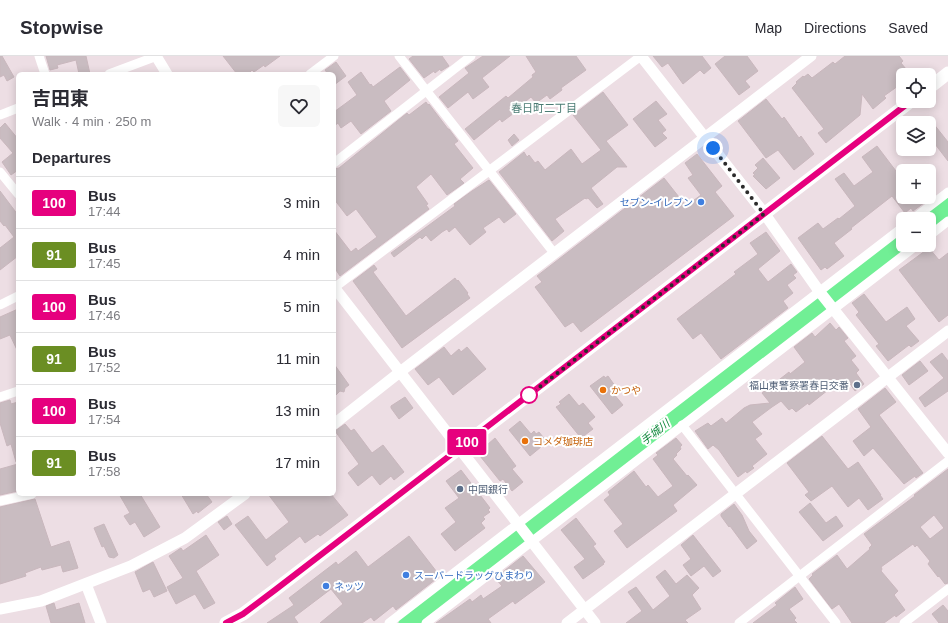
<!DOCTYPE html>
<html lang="en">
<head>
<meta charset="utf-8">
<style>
  body { margin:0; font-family:Arial,"Noto Sans JP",sans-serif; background:#f7f7f7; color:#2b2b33; height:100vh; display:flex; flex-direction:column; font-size:15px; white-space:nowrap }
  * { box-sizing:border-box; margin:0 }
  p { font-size:13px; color:#7c7c81 }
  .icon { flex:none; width:22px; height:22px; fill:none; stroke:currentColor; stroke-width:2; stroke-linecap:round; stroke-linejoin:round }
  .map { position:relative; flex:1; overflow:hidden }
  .details { position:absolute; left:16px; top:16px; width:320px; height:424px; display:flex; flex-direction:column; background:#fff; border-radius:6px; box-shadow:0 2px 10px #0003 }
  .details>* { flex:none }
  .badge { padding:0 8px; border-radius:3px; font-size:14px; line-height:26px }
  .fabs { position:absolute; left:896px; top:12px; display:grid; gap:8px }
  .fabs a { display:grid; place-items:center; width:40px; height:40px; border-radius:6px; background:#fff; box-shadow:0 2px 10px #0003; font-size:20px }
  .you { position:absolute; width:20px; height:20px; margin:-10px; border:3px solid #fff; border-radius:50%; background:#1a73e8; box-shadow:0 0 0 6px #1a73e833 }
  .map>.badge { position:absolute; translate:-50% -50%; box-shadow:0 0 0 2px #fff }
  h2 { padding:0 16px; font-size:15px; line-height:36px }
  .round { display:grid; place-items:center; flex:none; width:42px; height:42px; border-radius:6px; background:#f7f7f7 }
  .head { display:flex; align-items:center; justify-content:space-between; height:68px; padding:0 16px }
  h1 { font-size:19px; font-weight:700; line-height:30px }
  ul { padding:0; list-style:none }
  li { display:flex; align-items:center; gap:12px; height:52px; padding:0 16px; border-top:1px solid #e1e1e2 }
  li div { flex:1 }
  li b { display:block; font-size:15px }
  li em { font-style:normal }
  li .badge { min-width:44px; font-weight:700; text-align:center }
  header { display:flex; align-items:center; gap:24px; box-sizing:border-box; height:56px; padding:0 20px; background:#fff; border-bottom:1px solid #e1e1e2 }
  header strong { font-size:19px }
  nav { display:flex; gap:22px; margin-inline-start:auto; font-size:14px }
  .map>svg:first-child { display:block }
</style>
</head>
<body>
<header>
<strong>Stopwise</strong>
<nav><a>Map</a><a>Directions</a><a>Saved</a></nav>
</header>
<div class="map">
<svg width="948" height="567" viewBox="0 0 948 567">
  <rect width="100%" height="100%" fill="#eddee4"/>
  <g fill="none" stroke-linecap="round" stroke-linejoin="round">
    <!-- river -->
    <g stroke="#71ef95" stroke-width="19">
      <polyline points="929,165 948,151"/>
      <polyline points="408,567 903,185"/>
    </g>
  </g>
  <!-- building -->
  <g fill="#c9bcc1" stroke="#c9b7bd" fill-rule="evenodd">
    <polygon points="0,0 2,0 14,21 7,25 4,19 0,21"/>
    <polygon points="46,0 86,0 90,18 79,18 76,4 57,9 58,12 50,14"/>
    <polygon points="223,0 280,0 265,11 264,9 254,16 252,14 248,18 237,18"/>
    <polygon points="413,0 442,0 449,10 441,15 440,13 435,17 434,15 424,22 409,3"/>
    <polygon points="483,0 510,0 482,22 489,31 473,43 468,36 448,52 439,41 469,17 465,12"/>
    <polygon points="526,0 576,0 586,14 561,32 562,34 550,43 547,39 536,47 531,41 516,53 518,54 502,66 500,63 474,84 465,73 506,40 508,42 533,21 532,19 536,16"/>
    <polygon points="653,0 702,0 711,12 704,18 700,14 683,28 668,7 662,11"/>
    <polygon points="725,0 747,0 758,15 745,25 750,31 739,39 715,8"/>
    <polygon points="845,0 899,0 903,5 901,7 911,19 903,19 903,23 897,28 898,30 884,40 886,42 873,53 862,38 860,59 826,87 818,77 824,73 792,32 797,27 796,26 803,20 804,21 808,18 812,22 833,6 835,8"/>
    <polygon points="336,6 346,20 334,29 334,18 328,18 325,14"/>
    <polygon points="400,11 410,24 384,45 391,55 361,78 351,65 341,72 338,67 334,70 334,56 357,39 348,26 361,16 370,29 371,28 373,31"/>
    <polygon points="603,36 628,69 606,85 627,111 617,111 591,132 603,148 597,152 588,142 586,143 585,142 555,163 564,175 552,185 499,116 524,96 527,101 529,99 535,107 538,105 545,114 571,93 582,108 601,94 573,59"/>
    <polygon points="766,43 782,63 784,61 799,82 801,80 814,98 794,114 778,94 766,102 738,65"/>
    <polygon points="656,45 667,58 658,64 666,74 662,77 667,82 655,91 633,63"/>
    <polygon points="426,46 428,49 429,48 448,73 449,73 458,85 454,88 473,112 460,123 464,127 447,139 431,118 416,131 428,148 426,149 429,153 340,220 334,211 334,174 351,196 356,192 358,195 377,181 356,153 347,160 334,143 334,113 339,112 407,57 409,59"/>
    <polygon points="929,62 948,86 948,105 935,88 929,92"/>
    <polygon points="5,67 18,83 18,114 11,119 2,106 13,97 0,82 0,72"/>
    <polygon points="514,78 519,84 512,90 508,84"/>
    <polygon points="877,90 899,119 903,116 903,141 932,141 913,155 911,152 905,157 892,140 851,172 852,173 834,187 844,200 827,213 825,211 821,214 798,182 818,167 823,173 838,162 839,163 855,150 835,123 844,117 854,130 873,116 862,101"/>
    <polygon points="697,98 722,130 715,136 734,160 581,276 573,266 565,271 535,231 542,226 537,220 664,122 686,150 701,139 688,122 693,119 685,107"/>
    <polygon points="763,102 780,122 766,133 753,120 755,119 753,117 758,112 755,109"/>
    <polygon points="489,124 516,158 504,167 499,161 483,172 486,176 470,189 455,171 449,176 447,173 442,176 431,185 426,179 422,183 420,181 394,201 391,197 455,150 454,148 472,135"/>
    <polygon points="0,135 18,159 18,200 0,214 0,192 14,181 5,169 4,170 0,165"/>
    <polygon points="766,176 780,195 758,213 768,226 791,208 797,216 793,219 796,222 787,229 793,237 783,245 788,252 721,303 701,277 693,283 677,263 736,218 734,216 758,198 750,187"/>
    <polygon points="929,192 939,204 948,197 948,259 939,266 899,214"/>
    <polygon points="374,209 377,213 373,216 406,260 455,222 457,225 458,224 468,237 467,238 470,242 402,292 353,225"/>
    <polygon points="864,238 886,266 907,251 915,263 906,270 919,285 911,291 909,289 888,305 876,290 879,288 856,259 859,256 852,247"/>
    <polygon points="18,253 18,296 10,279 0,283 0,261"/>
    <polygon points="830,267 836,274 839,271 848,282 844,285 856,300 851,304 859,314 856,317 864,328 855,335 850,328 848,330 842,323 809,349 808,347 796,356 792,352 789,354 781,345 772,351 752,366 762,378 755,383 767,398 752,410 754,412 747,417 746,415 738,421 719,394 713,389 708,393 695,375 708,367 711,370 722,362 726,367 744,352 750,349 770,347 762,337 789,316 790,318 805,306 794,291 812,277 815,281"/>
    <polygon points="444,291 451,300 459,293 461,296 467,291 486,313 453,339 439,321 428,329 415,313"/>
    <polygon points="942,297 948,305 948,335 925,351 919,342 944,322 930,306"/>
    <polygon points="920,305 928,315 909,329 902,319"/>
    <polygon points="334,308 349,329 345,332 344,336 340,335 334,341"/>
    <polygon points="604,320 605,322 608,320 618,334 613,337 623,349 612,358 590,330"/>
    <polygon points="885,332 896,346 879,359 923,417 916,422 915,420 904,428 873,392 864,400 853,385 871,371 858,353"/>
    <polygon points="569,338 579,350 583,347 595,361 588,367 593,373 581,382 556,351 561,348 559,346"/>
    <polygon points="405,341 413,352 399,363 391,352 391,350"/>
    <polygon points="10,344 11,348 18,346 18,406 16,406 11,388 7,390 0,367 0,347"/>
    <polygon points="520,365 531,378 534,375 536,378 539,376 547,386 530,400 509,374"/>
    <polygon points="345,368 351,375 354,373 372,397 383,389 404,416 394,424 391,420 380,429 372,419 358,430 348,417 359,408 335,375"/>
    <polygon points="822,380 848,413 858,406 881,439 880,439 883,443 868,454 859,442 848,451 832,430 811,445 805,439 809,436 787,407"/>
    <polygon points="495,382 516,410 512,413 523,426 512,435 503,423 500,425 480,400 480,395"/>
    <polygon points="676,382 682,389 680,391 681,393 676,398 677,399 673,403 687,420 688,419 697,429 673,449 677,455 627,492 614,475 623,468 604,444 610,439 608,436 634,415 646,431 648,429 658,441 673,430 653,403 658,399 656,397"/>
    <polygon points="18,408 18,435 0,439 0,413"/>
    <path d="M948 413V527L945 528 939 520 938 521 928 508 930 505 917 489 915 491 913 488 881 511 882 513 881 515 898 535 894 539 905 554 896 561 895 559 884 567H852L839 548 832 553 809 523 813 519 812 518 837 499 847 513 870 493 869 492 872 489 864 478 915 440 914 439ZM934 459 944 472 930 483 920 471Z"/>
    <polygon points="461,414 490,452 488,454 490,456 483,461 485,463 481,467 485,472 455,495 441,478 456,466 445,452 459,442 446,425"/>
    <polygon points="119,438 140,438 160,471 144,481 135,466 130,469 124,460 130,457"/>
    <polygon points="181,438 206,438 212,446 198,457 197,455 193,458"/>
    <polygon points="268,438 331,438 348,459 320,480 318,478 305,487 300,480 274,500 276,503 267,510 235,469 248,460 266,484 289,466"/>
    <polygon points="35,443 51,491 69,485 78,512 63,516 61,509 42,514 41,511 25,517 26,520 0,528 0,451"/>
    <polygon points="810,447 826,467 836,460 843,470 823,485 799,456"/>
    <polygon points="734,448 742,459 749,475 757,485 747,493 730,470 729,471 721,460 721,458"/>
    <polygon points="227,460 232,468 224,474 218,466"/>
    <polygon points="576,462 596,488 593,490 605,506 603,507 604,508 583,523 574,511 585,503 561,474"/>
    <polygon points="104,468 118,499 114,502 109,501 104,490 102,491 94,472"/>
    <polygon points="206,479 219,499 196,515 215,547 204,553 195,538 176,548 167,531 183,522 169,500 181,492 183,495"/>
    <polygon points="693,479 721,515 713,521 704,510 691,520 683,509 691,503 681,489"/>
    <polygon points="409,480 440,520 396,554 393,550 374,565 371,561 362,567 320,567 343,548 331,533 294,561 298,567 267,567 294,549 289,542 336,506 338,509 356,495 368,511"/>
    <polygon points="523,500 545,526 515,548 513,545 488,563 491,567 436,567 470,543 472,546 481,539 483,543 502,530 495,522"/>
    <polygon points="153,506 167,535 154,541 150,533 143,536 135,516"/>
    <polygon points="665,514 676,528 687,519 699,532 692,539 701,553 685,564 688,567 626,567 642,555 628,536 636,531 653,554 670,540 656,521"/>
    <polygon points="795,531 803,543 789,553 796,562 794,564 797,567 753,567 777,549 775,547"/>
    <polygon points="54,547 56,554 79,547 85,567 51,567 46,550"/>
    <polygon points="943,549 948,555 948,567 939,567 932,558"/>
  </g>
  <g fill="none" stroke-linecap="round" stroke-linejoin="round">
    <!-- minor -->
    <g stroke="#fff" stroke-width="9">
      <polyline points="39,0 45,18"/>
      <polyline points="399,0 554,197"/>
      <polyline points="109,18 157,0"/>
      <polyline points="310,18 334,0"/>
      <polyline points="0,59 18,52"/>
      <polyline points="334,107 471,0"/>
      <polyline points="0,116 18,138"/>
      <polyline points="913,163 948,136"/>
      <polyline points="929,180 948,165"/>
      <polyline points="334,232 641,0"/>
      <polyline points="0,249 18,240"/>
      <polyline points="0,341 18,335"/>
      <polyline points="682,369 836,567"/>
      <polyline points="0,445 32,438"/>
      <polyline points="389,567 903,171"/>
      <polyline points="426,567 917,189"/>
      <polyline points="739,567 948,405"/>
      <polyline points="904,567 948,533"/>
    </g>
    <!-- tertiary -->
    <g stroke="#fff" stroke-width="11">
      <polyline points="156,0 167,18"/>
      <polyline points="641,0 764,157 819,235 948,397"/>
      <polyline points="334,231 595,567"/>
      <polyline points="334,368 400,316 811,0"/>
      <polyline points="86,528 101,567"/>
      <polyline points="0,553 41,545 131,510 185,482 245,438"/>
      <polyline points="567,567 948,275"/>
    </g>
    <!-- secondary -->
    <g stroke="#fff" stroke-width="13">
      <polyline points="929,32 948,17"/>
      <polyline points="226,567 243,558 275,534 911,45"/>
    </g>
  </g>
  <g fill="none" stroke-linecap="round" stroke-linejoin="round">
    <!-- line casing -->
    <g stroke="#fff" stroke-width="9">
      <polyline id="line" points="226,567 243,558 275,534 911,45"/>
    </g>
    <!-- line -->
    <use href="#line" stroke="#e6007e" stroke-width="6"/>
    <!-- walk -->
    <polyline stroke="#2b2b2b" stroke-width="4" stroke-dasharray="0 7.2" points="529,339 764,158 713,92"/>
  </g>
  <!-- markers -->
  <g fill="#3f7fe0" stroke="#fff" stroke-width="1.5">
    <circle cx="701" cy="146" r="4"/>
    <circle cx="406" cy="519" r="4"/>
    <circle cx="326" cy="530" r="4"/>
  </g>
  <g fill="#5c6f8a" stroke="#fff" stroke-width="1.5">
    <circle cx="857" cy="329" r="4"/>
    <circle cx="460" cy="433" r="4"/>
  </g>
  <g fill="#e8710a" stroke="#fff" stroke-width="1.5">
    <circle cx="603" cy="334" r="4"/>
    <circle cx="525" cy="385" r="4"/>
  </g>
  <circle fill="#fff" stroke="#e6007e" stroke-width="2" cx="529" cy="339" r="8"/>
  <g text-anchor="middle" stroke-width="4" stroke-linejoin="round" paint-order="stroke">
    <!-- shop labels -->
    <g font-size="10" fill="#366cbe" stroke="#fff" text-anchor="start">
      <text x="693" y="150" text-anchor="end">セブン-イレブン</text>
      <text x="414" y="523">スーパードラッグひまわり</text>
      <text x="334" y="534">ネッツ</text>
    </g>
    <!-- service labels -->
    <g font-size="10" fill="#4e5e75" stroke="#fff" text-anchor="end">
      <text x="849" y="333">福山東警察署春日交番</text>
      <text x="468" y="437" text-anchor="start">中国銀行</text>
    </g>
    <!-- food labels -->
    <g font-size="10" fill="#c56008" stroke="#fff" text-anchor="start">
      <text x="611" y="338">かつや</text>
      <text x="533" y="389">コメダ珈琲店</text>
    </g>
    <!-- neighbourhood labels -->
    <g font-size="11" fill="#4b7c74" stroke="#fff">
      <text x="544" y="56">春日町二丁目</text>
    </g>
    <!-- water labels -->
    <g font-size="11" font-style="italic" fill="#0e883b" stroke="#fff">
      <text transform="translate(655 376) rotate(-38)" y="4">手城川</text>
    </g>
  </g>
</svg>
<div class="fabs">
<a><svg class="icon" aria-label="locate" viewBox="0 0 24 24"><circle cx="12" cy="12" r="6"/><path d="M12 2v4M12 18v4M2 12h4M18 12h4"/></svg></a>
<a><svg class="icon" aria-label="layers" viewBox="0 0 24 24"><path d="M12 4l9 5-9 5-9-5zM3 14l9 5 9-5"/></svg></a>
<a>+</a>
<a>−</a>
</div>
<div class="you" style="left:713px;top:92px"></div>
<b class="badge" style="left:467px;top:386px;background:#e6007e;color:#fff">100</b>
<section class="details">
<div class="head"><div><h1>吉田東</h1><p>Walk · 4 min · 250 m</p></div><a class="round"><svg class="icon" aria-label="heart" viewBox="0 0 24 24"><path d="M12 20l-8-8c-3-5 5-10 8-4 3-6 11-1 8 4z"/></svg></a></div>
<h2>Departures</h2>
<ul>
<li><span class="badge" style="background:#e6007e;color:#fff">100</span><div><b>Bus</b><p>17:44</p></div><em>3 min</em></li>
<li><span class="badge" style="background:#6b8e23;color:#fff">91</span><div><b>Bus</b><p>17:45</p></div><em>4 min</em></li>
<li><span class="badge" style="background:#e6007e;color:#fff">100</span><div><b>Bus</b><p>17:46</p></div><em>5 min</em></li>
<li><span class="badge" style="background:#6b8e23;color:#fff">91</span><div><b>Bus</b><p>17:52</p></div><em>11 min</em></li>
<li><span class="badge" style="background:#e6007e;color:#fff">100</span><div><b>Bus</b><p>17:54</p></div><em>13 min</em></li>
<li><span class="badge" style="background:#6b8e23;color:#fff">91</span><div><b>Bus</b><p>17:58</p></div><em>17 min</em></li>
</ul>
</section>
</div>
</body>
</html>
